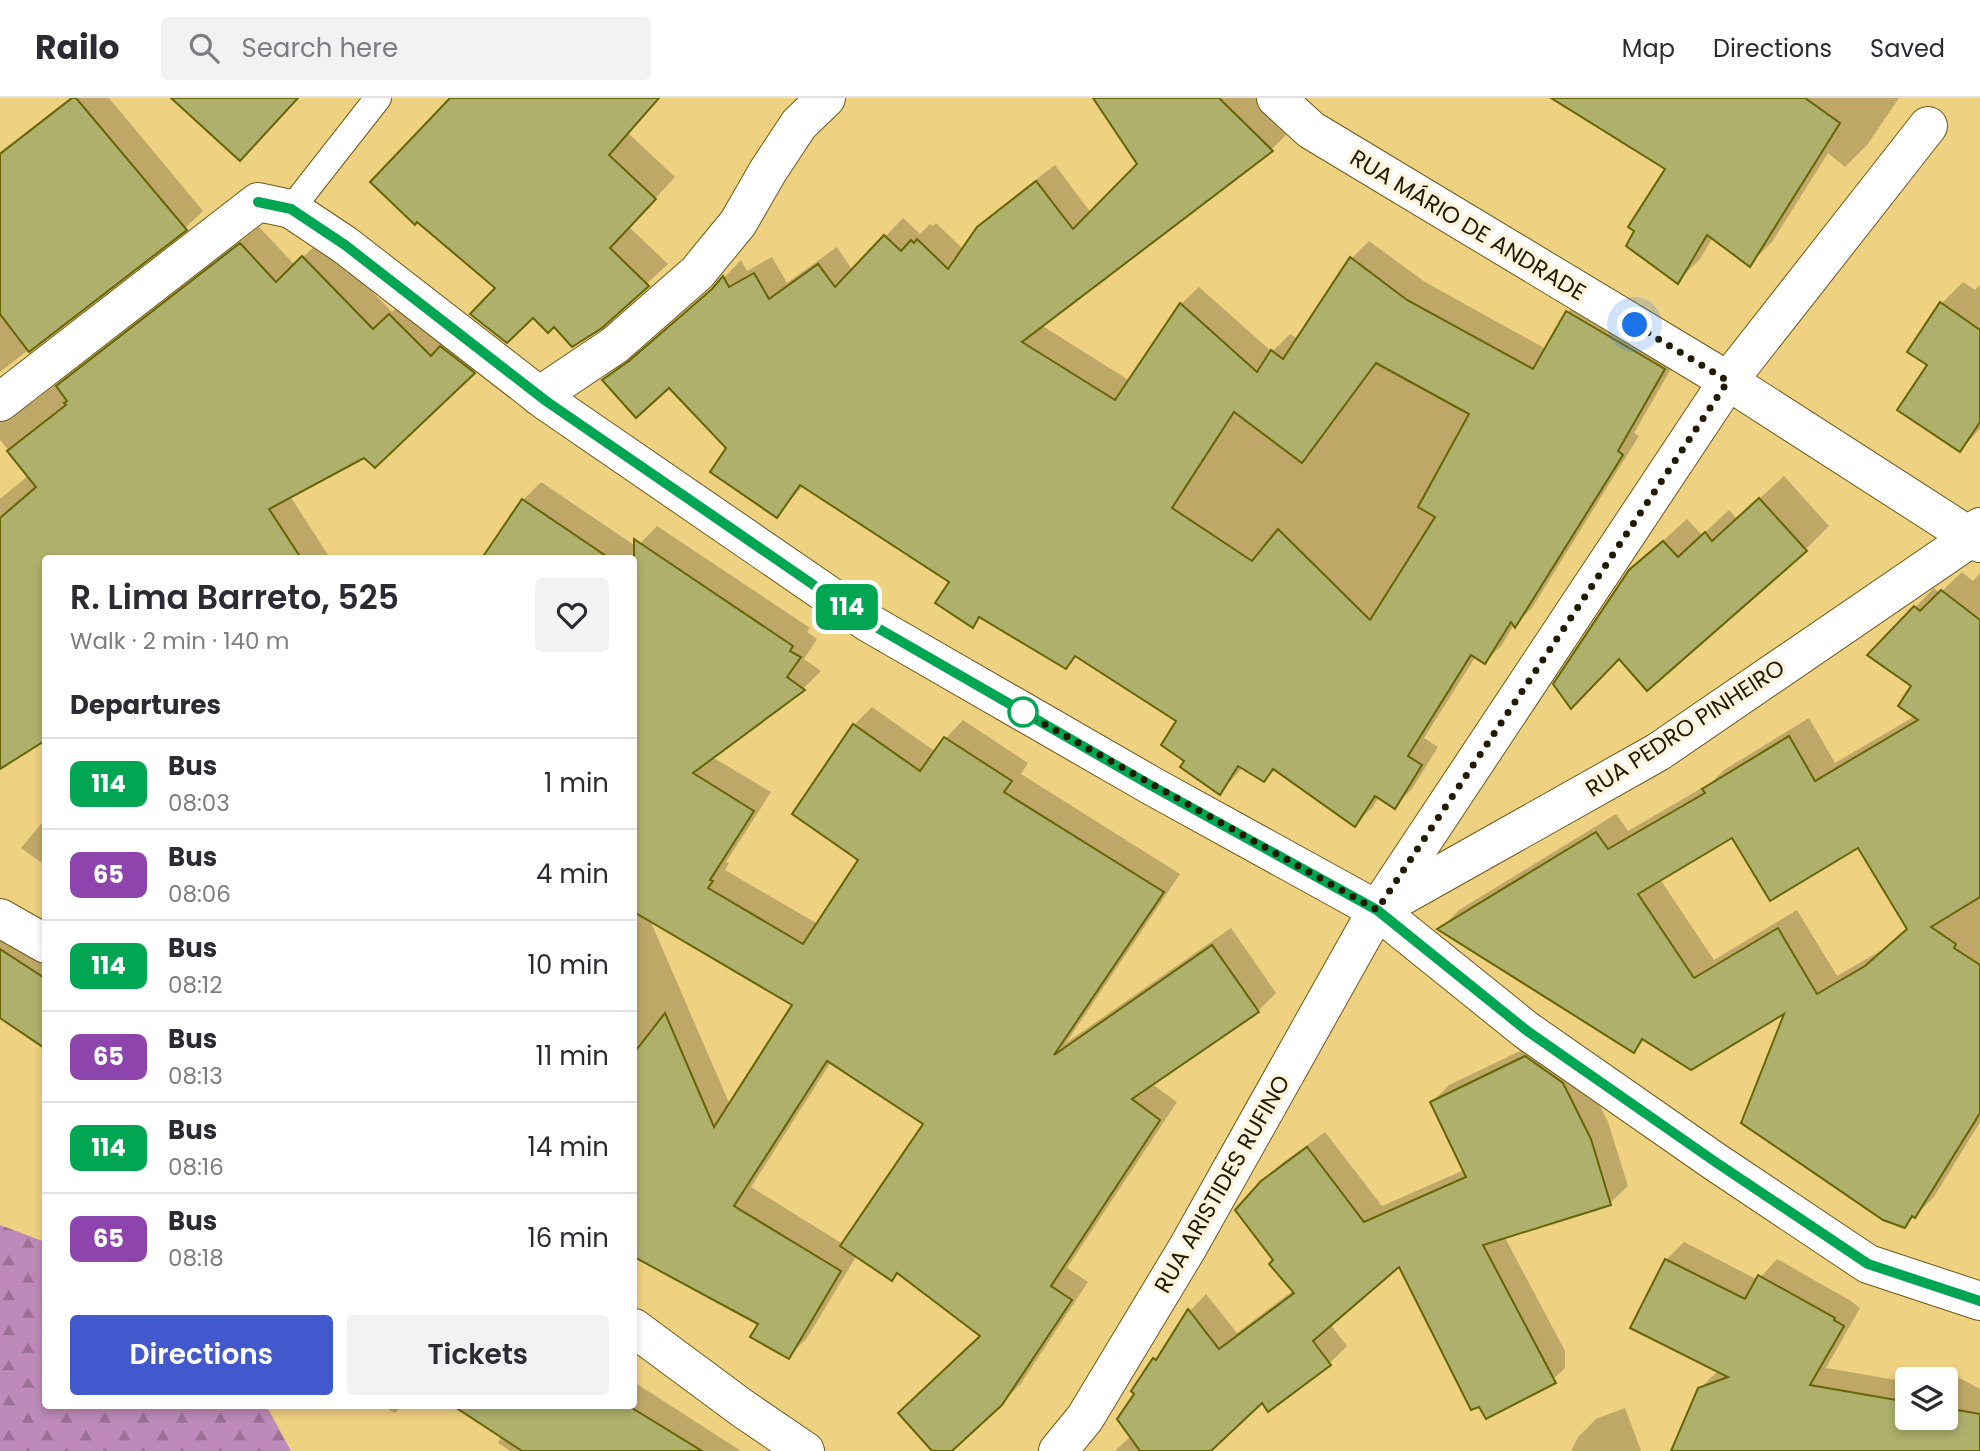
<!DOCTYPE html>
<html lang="en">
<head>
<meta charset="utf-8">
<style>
  body { margin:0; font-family:Poppins,sans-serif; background:#f2f2f3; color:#2b2b33; height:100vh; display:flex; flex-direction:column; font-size:26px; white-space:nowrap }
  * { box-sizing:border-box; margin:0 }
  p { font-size:23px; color:#7c7c81 }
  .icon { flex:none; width:38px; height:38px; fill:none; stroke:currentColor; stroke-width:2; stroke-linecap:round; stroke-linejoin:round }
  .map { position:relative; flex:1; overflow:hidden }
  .drawer { position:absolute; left:42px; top:457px; width:595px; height:854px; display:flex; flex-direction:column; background:#fff; border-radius:7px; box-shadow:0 4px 10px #0003 }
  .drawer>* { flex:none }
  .badge { padding:0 14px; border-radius:10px; font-size:24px; line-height:46px }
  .fabs { position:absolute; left:1895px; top:1269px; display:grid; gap:14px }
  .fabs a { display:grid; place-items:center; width:63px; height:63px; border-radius:7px; background:#fff; box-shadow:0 4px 10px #0003; font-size:35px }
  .you { position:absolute; width:35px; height:35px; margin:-18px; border:5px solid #fff; border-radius:50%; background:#1a73e8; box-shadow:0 0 0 10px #1a73e833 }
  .map>.badge { position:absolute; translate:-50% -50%; box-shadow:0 0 0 4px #fff }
  h2 { padding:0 28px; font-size:26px; line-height:63px }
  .round { display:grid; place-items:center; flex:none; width:74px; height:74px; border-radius:7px; background:#f2f2f3 }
  .headline { display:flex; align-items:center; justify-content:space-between; height:119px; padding:0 28px }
  h1 { font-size:33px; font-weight:600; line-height:52px }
  .primary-button { display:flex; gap:14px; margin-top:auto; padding:14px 28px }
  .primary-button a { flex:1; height:80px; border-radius:7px; background:#4159cc; color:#fff; font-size:28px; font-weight:600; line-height:80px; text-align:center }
  .primary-button a+a { background:#f2f2f3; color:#2b2b33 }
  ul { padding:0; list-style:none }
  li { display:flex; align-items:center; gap:21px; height:91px; padding:0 28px; border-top:2px solid #e1e1e2 }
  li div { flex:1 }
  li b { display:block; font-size:26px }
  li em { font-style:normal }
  li .badge { min-width:77px; font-weight:700; text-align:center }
  header { display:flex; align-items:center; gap:42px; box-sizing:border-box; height:98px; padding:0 35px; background:#fff; border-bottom:2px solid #e1e1e2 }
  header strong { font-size:33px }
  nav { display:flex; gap:38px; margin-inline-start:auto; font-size:24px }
  .search { width:490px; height:63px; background:#f2f2f3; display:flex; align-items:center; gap:18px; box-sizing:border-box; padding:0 24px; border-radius:7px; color:#7c7c81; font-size:26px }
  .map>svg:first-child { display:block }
</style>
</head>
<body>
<header>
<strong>Railo</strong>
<div class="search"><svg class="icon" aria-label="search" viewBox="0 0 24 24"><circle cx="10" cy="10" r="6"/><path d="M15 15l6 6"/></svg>Search here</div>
<nav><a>Map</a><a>Directions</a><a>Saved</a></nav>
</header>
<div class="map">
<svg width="1980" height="1353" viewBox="0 0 1980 1353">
  <defs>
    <pattern id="forest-firs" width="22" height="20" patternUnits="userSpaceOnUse" patternTransform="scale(1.75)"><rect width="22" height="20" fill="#be8ab9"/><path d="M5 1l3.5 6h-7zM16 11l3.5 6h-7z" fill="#9a7094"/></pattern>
  </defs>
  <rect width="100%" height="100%" fill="#eed181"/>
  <!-- forest -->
  <polygon fill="url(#forest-firs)" points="0,1127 45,1144 46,1307 266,1307 291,1353 0,1353"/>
  <!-- shadow -->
  <g fill="#0003" fill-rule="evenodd">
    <polygon points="70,0 109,0 203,113 185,130 0,274 0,54"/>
    <polygon points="452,0 660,0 628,35 675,79 629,129 668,166 601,228 554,227 497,190"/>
    <polygon points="1095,0 1255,0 1289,34 1272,51 1041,227 1130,283 1181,206 1199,189 1272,254 1290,236 1298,241 1352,160 1369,143 1425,184 1546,251 1568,214 1585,197 1675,264 1634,335 1639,338 1532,510 1513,528 1502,547 1485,564 1476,558 1424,640 1438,649 1412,691 1395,708 1379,698 1373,709 1355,726 1276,671 1264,682 1243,669 1220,695 1187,662 1178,622 1078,557 1066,569 982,518 973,527 952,484 804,387 777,417 728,350 669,287 605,282 622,265 649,246 720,184 741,162 747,173 772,159 787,185 837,149 853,173 903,120 920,136 930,126 933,128 936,125 963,151 978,130 997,112 1055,67 1091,115 1139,67"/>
    <polygon points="1579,0 1899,0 1867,47 1845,69 1828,55 1772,144 1750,166 1713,139 1700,161 1678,183 1667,70"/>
    <polygon points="259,129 295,167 321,142 392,214 408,199 491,257 473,274 365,358 290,398 330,460 46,460 0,669 0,401 29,377 0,342 0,298 21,309 33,304"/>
    <polygon points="1963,184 1975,192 1980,187 1980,331 1960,352 1929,267 1941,206"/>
    <polygon points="1784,378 1829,428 1806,451 1647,591 1630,473 1687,421 1702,437 1729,412 1737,421"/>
    <path d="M541 384 637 449 657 428 810 530 807 534 817 541 804 561 821 573 804 590 712 659 771 694 726 764 729 765 725 772 818 826 861 762 794 715 854 627 872 609 936 654 946 640 963 622 1028 665 1021 676 1180 776 1066 945 1231 830 1276 895 1258 913 1152 986 1177 1004 1067 1170 1088 1184 1020 1287 950 1353H935L982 1237 898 1174 892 1180 857 1157 807 1240 789 1258 760 1225 634 1155V460H484L523 402ZM650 822 795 906 730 1007ZM831 964 925 1026 843 1146 751 1089Z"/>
    <path d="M1962 474 1973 483 1980 475V1024L1934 1099 1905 1128 1788 912 1645 941 1634 953 1440 831 1459 812 1616 716 1628 733 1712 684 1724 672 1809 620 1835 665 1915 618 1913 588 1869 557 1934 490 1940 495ZM1733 737 1858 747 1908 830 1887 849 1837 878 1797 812 1714 862 1660 781Z"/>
    <polygon points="46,720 46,768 21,750"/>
    <polygon points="0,836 46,852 46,949 0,918"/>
    <polygon points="1543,942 1580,968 1608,1024 1628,1088 1610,1105 1504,1138 1565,1253 1565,1270 1547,1287 1400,1167 1330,1226 1347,1248 1330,1265 1268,1312 1262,1303 1209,1353 1115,1353 1131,1338 1137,1295 1154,1262 1165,1251 1190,1213 1206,1196 1237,1235 1294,1192 1275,1162 1262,1084 1281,1066 1325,1034 1382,1108 1464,1072 1432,1004 1449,987"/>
    <polygon points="1684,1144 1758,1182 1777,1161 1851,1203 1860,1210 1826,1270 1908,1284 1908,1320 1946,1320 1944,1281 1950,1275 1980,1291 1980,1353 1673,1353 1699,1291 1719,1272 1666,1162"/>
    <polygon points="634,1284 741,1353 510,1353 498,1345 502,1338 455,1307 634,1307"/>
    <polygon points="381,1307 403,1307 395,1315"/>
    <polygon points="1625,1310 1641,1353 1571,1353 1578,1339 1596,1321"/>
  </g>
  <!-- building -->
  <g fill="#aeb06b" stroke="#656506" stroke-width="2" fill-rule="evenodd">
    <polygon points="72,0 76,0 187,132 29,254 0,216 0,56"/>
    <polygon points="171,0 298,0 240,63"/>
    <polygon points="450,0 659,0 609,57 656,101 610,150 649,188 602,230 572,249 554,229 548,235 533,220 507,245 470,216 495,190 417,124 415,127 370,84"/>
    <path d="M1093 0H1219L1273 53 1022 244 1115 302 1180 205 1257 274 1271 252 1283 261 1350 159 1407 202 1533 271 1566 213 1665 271 1618 353 1623 357 1515 530 1511 524 1485 566 1471 557 1408 658 1422 667 1395 711 1375 698 1355 729 1273 671 1264 684 1238 668 1220 697 1180 669 1184 663 1161 647 1176 623 1075 558 1066 571 979 519 973 530 935 505 949 484 800 387 777 420 710 374 726 350 669 290 636 320 602 282 629 263 712 191 723 178 729 189 754 175 769 201 818 166 835 189 884 137 901 153 911 142 914 145 917 141 948 171 977 129 1036 83 1073 131 1137 66ZM1376 265 1469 316 1418 409 1435 419 1370 522 1278 431 1252 463 1172 410 1234 314 1302 365Z"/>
    <polygon points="1551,0 1805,0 1840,25 1750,169 1707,137 1678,186 1626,148 1634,133 1628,129 1665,71"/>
    <polygon points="240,145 276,184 302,158 373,231 389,216 431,258 440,248 475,275 375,370 364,360 269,411 301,460 46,460 46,642 0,671 0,420 36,389 7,353 66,307 64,305 67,303 56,288"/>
    <polygon points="1940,204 1980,232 1980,324 1960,354 1897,312 1927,267 1907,254"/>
    <polygon points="1759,400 1807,453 1647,593 1619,561 1571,611 1553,586 1629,472 1663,443 1678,459 1705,434 1712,443"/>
    <polygon points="522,401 609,460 482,460"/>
    <polygon points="634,441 793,548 790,553 801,559 787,579 805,592 693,675 754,713 710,782 713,783 708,790 803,846 858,762 792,716 853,626 920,673 944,639 1012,683 1004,694 1164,794 1054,957 1212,847 1259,914 1132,1001 1160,1022 1051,1188 1072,1202 1002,1307 952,1353 932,1353 898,1315 980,1238 897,1175 892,1183 840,1148 923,1026 827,963 734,1108 841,1173 789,1261 750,1239 758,1226 634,1159 634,955 665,915 714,1029 792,907 634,814"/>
    <path d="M1941 492 1980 522V799L1931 829 1956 846 1954 850 1980 867V1015L1915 1120 1912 1118 1905 1130 1883 1122 1741 1025 1784 916 1691 972 1642 941 1634 955 1437 831 1596 734 1608 751 1705 695 1702 691 1789 638 1815 683 1918 622 1898 608 1911 588 1867 557 1914 508 1920 513ZM1732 740 1770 803 1858 750 1907 831 1865 868 1817 896 1778 830 1694 880 1638 796Z"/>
    <polygon points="0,851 46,881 46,951 0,920"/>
    <polygon points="1525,958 1563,985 1591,1041 1611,1107 1483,1147 1556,1285 1486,1321 1479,1309 1471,1312 1399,1169 1313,1243 1331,1267 1268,1314 1262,1305 1211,1353 1140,1353 1117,1321 1134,1296 1131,1293 1153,1260 1156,1262 1188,1211 1219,1251 1294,1195 1269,1166 1273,1162 1235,1112 1261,1083 1307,1049 1364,1124 1466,1079 1430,1004"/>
    <polygon points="1665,1161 1745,1201 1758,1177 1835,1220 1834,1222 1844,1228 1810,1287 1908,1304 1908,1320 1946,1320 1946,1310 1980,1316 1980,1353 1671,1353 1698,1290 1728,1279 1630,1230"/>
    <polygon points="452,1307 627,1307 702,1353 522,1353"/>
  </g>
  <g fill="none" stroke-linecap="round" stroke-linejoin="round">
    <!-- service casing -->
    <g stroke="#6e591a" stroke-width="28">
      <polyline id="service" points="291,111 378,0"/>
    </g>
    <!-- minor casing -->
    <g stroke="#6e591a" stroke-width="40">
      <g id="minor">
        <polyline points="1276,0 1311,32 1728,283 1980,445"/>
        <polyline points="539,298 615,247 697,175 738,125 768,73 799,26 826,0"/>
        <polyline points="1377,812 1526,932 1714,1063 1868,1166 1980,1203"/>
        <polyline points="0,820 46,846"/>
        <polyline points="634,1230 742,1310 805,1353"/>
        <polyline points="1058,1353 1085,1320 1188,1149 1377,812 1728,283 1928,28"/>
      </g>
    </g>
    <!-- tertiary casing -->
    <g stroke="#6e591a" stroke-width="40">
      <polyline id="tertiary" points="0,304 258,104 291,111 345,147 546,303 869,525 1152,688 1377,812 1658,654 1971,440 1980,429"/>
    </g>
    <!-- service -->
    <use href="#service" stroke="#fff" stroke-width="26"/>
    <!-- minor -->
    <use href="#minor" stroke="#fff" stroke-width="38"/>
    <!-- tertiary -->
    <use href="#tertiary" stroke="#fff" stroke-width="38"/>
  </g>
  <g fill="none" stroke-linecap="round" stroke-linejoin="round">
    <!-- line casing -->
    <g stroke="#fff" stroke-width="16">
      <polyline id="line" points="258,104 291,111 345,147 546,303 869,525 1152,688 1377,812 1526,932 1714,1063 1868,1166 1980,1203"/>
    </g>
    <!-- line -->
    <use href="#line" stroke="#00a651" stroke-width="10"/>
    <!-- walk -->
    <polyline stroke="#231a02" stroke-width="7" stroke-dasharray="0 12.6" points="1023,614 1377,812 1728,283 1635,227"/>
  </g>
  <!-- markers -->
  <circle fill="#fff" stroke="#00a651" stroke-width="3.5" cx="1023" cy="614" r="14"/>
  <g text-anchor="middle" stroke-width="7" stroke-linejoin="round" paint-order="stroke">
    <!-- street labels -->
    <g font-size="23" fill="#231a02" stroke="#fdf4dd">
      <text transform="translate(1468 127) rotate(31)" y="8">RUA MÁRIO DE ANDRADE</text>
      <text transform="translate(1685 630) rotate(-33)" y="8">RUA PEDRO PINHEIRO</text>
      <text transform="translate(1222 1086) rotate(-60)" y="8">RUA ARISTIDES RUFINO</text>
    </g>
  </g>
</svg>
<div class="fabs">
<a><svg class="icon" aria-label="layers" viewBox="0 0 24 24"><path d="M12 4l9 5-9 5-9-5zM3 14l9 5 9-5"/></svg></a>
</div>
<div class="you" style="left:1635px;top:227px"></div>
<b class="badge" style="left:847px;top:509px;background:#00a651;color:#fff">114</b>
<section class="drawer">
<div class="headline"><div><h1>R. Lima Barreto, 525</h1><p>Walk · 2 min · 140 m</p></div><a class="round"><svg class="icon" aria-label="heart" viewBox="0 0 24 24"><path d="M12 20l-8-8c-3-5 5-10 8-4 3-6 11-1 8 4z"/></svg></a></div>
<h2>Departures</h2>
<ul>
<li><span class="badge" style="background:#00a651;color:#fff">114</span><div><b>Bus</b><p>08:03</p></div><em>1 min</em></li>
<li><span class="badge" style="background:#8e44ad;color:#fff">65</span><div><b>Bus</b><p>08:06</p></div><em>4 min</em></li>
<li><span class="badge" style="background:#00a651;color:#fff">114</span><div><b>Bus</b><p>08:12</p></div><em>10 min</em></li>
<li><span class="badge" style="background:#8e44ad;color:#fff">65</span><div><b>Bus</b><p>08:13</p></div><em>11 min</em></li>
<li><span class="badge" style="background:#00a651;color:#fff">114</span><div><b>Bus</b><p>08:16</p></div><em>14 min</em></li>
<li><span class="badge" style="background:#8e44ad;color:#fff">65</span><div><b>Bus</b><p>08:18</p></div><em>16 min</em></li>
</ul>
<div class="primary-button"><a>Directions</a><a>Tickets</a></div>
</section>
</div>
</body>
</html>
